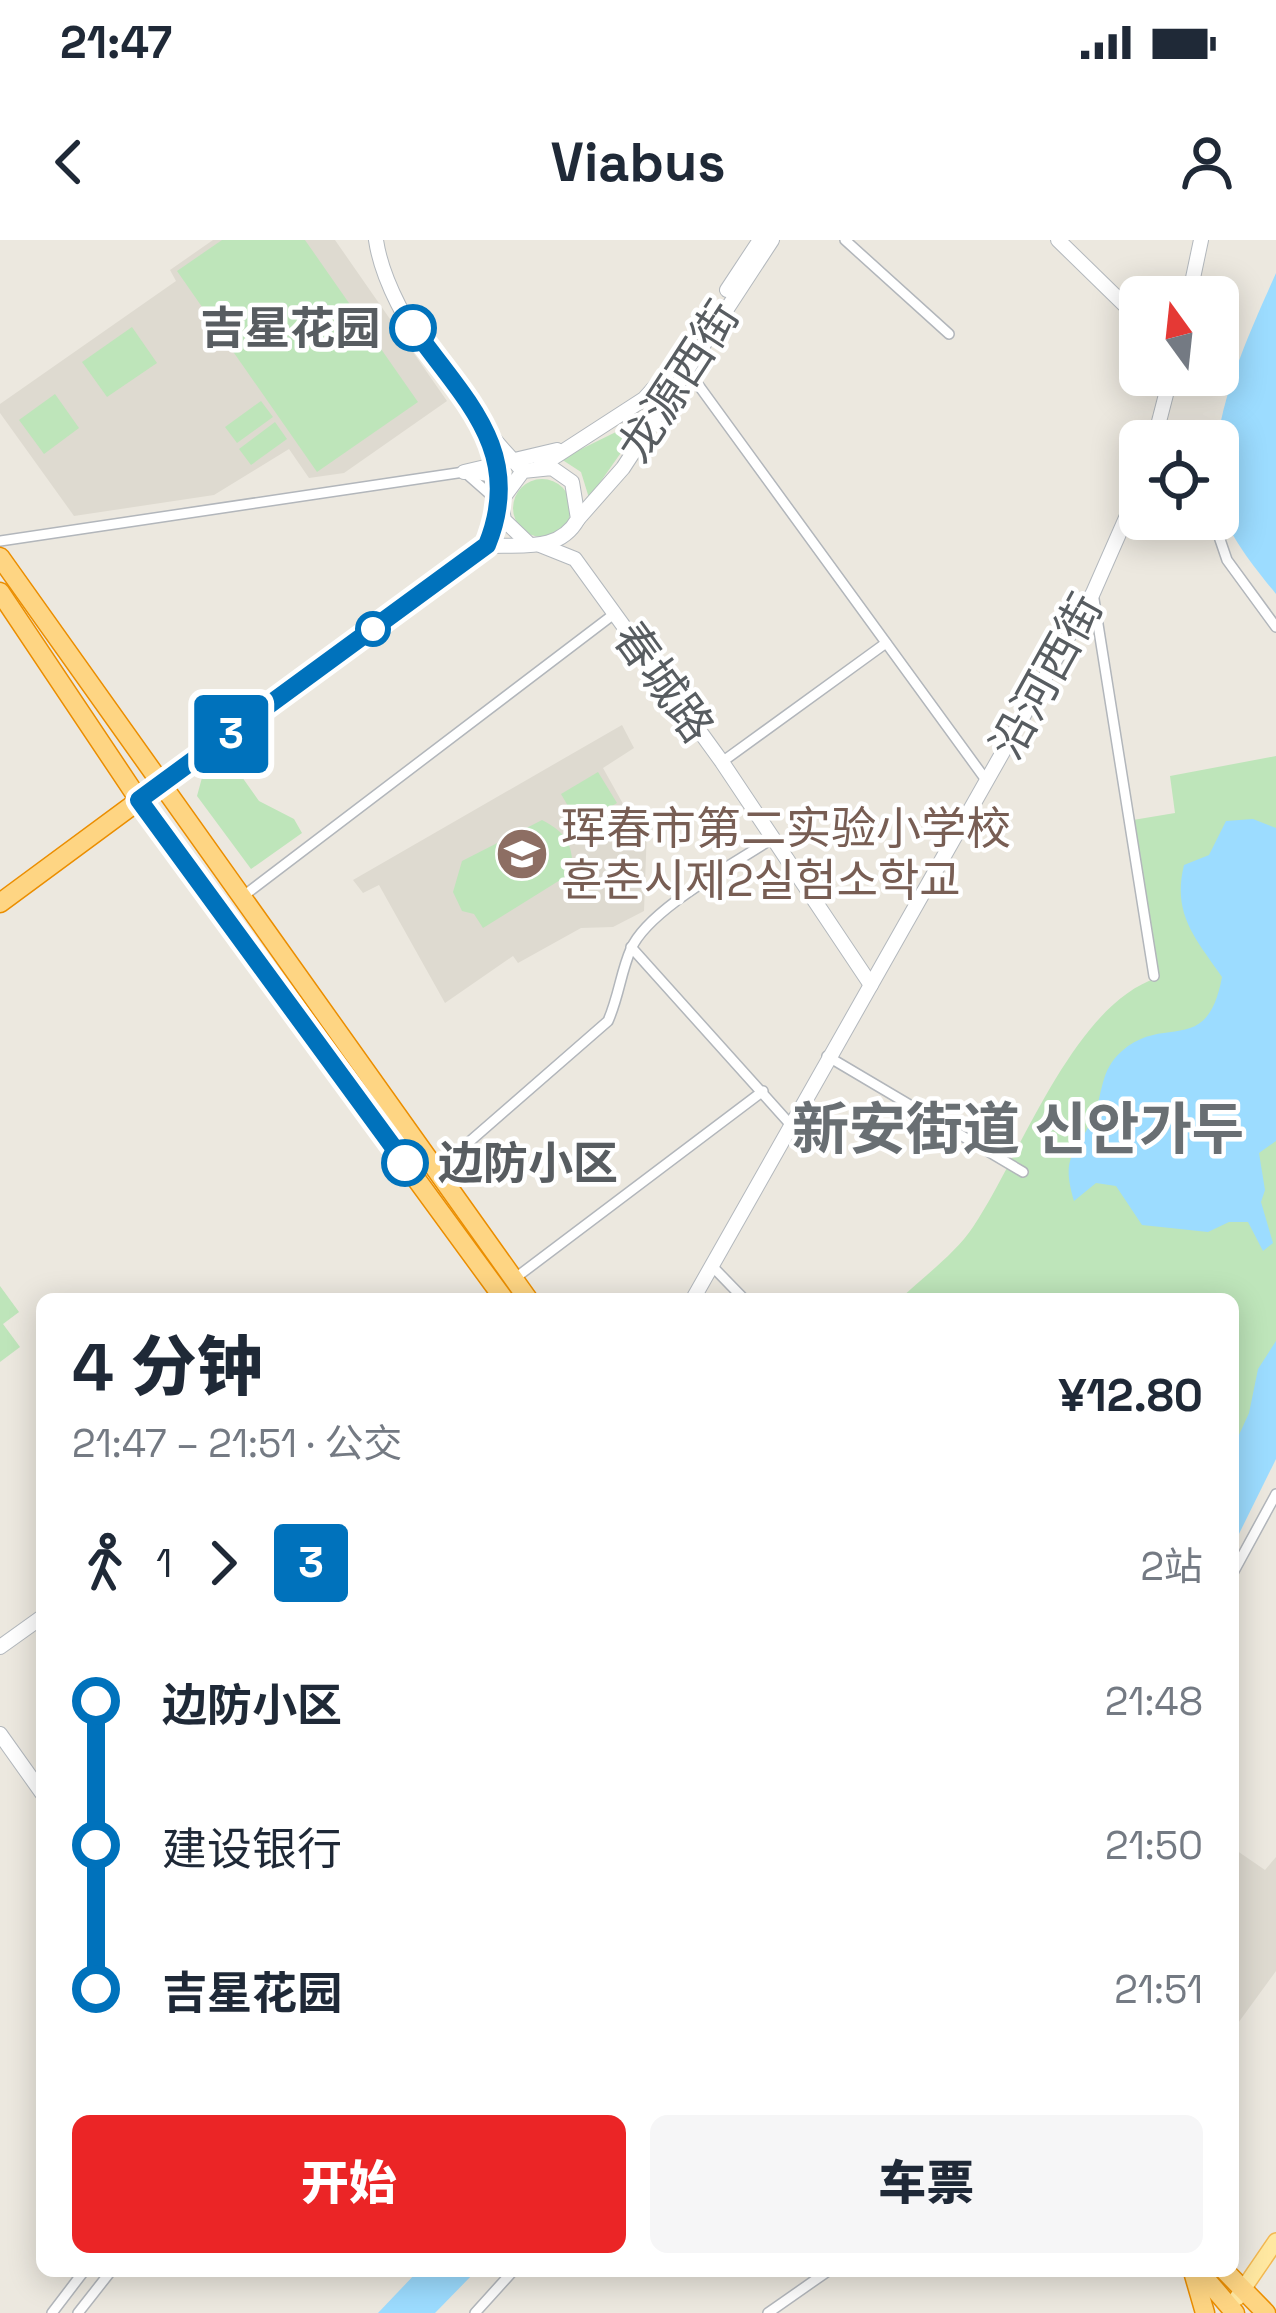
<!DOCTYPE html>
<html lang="zh">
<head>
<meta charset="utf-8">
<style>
  body { margin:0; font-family:"Space Grotesk","Noto Sans SC","Noto Sans KR",sans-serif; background:#f6f6f7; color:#1f2937; height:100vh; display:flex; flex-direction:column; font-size:45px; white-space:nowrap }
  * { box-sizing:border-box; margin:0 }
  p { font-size:39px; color:#747a83 }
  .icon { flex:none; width:66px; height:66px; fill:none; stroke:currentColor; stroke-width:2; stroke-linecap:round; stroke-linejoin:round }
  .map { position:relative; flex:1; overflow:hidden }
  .side { position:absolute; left:36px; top:1053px; width:1203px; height:984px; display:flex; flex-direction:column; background:#fff; border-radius:18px; box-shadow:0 6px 30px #0003 }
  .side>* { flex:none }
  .badge { padding:0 24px; border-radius:9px; font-size:42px; line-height:78px }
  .needle { width:78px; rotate:345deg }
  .tools { position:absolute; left:1119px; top:36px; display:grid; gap:24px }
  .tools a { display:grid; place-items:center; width:120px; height:120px; border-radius:18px; background:#fff; box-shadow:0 6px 30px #0003; font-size:60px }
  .map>.badge { position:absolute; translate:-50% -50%; box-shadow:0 0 0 6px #fff }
  .legs { display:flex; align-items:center; gap:18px; height:132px; padding:0 36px; font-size:39px }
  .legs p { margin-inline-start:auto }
  .overview { display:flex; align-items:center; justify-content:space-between; height:204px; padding:0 36px }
  h1 { font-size:66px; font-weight:800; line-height:90px }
  .cta { display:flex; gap:24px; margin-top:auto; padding:24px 36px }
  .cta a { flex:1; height:138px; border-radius:18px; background:#eb2526; color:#fff; font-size:48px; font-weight:800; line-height:138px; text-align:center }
  .cta a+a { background:#f6f6f7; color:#1f2937 }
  ul { padding:0 36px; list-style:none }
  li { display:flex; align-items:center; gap:42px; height:144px; font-size:45px }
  li i { display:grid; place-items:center; width:18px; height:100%; margin:0 15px; background:currentColor }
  li i::after { content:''; width:30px; height:30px; margin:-15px; border:9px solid; border-radius:50%; background:#fff }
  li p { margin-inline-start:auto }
  li:first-child i { background:linear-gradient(#0000 50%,currentColor 0) }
  li:last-child i { background:linear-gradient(currentColor 50%,#0000 0) }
  .status { display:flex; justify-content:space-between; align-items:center; height:84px; padding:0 60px; background:#fff; direction:ltr }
  .status svg { height:33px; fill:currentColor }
  header { display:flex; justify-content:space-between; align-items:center; height:156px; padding:0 36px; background:#fff; font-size:54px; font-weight:800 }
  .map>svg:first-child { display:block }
</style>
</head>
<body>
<div class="status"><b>21:47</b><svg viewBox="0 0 49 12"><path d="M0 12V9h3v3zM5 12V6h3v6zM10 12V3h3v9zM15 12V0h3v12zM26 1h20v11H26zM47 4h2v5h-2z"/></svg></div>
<header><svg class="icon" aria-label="back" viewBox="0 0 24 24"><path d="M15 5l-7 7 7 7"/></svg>Viabus<svg class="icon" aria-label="person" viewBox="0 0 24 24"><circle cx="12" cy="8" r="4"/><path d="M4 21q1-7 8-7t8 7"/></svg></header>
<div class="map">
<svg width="1276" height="2073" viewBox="0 0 1276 2073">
  <rect width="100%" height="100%" fill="#ece8df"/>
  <!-- education -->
  <g fill="#dedad0">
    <polygon points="213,0 335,0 447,161 344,233 309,238 289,209 214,255 74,276 0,173 0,164 176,41 170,30"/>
    <polygon points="622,485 634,508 603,528 627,571 633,568 647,588 644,671 613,687 581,688 518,723 513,716 445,763 379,645 363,653 353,640"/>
    <polygon points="1233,1608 1265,1630 1276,1617 1276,1731 1233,1790"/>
  </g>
  <!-- green -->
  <g fill="#bee5ba">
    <polygon points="222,0 305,0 418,162 317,232 177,31"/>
    <polygon points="132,87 157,123 107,157 82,122"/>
    <polygon points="55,154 79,188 44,214 19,180"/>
    <polygon points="261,161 273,177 237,203 225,187"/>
    <polygon points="640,174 644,180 589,258 581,232 561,219 622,189"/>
    <polygon points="275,182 287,199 251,225 239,209"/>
    <circle cx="542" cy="268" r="29"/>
    <path d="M1276 516V1130L1233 1211V1059H900C923 1037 955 1014 973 987 1020 917 1073 765 1157 738L1133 580 1175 573 1170 536Z"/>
    <polygon points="230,520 259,561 294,579 302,593 251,629 197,556 206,523"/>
    <polygon points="598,532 617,563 579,585 561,554"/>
    <path d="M542 580C568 594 572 603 573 632L483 688 474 674 462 671 453 652 462 621Z"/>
    <polygon points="0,1046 19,1072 3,1084 20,1107 0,1122"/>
  </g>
  <!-- water -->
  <g fill="#9cdcff">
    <path d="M1276 33V354C1255 328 1224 291 1218 257 1205 186 1247 99 1276 33Z"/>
    <path d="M1253 579 1276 588V901L1259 913 1265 950 1261 962 1273 1003 1263 1011 1248 982H1229L1208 992 1142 985 1116 946 1096 943 1074 961C1060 914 1076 916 1093 877 1104 853 1099 831 1122 811 1165 773 1207 818 1222 737 1195 698 1172 674 1184 625L1209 615 1226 581Z"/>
    <polygon points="1276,1101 1276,1219 1233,1306 1233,1208 1249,1173 1258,1129"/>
    <polygon points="418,2031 476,2031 435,2073 378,2073"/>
  </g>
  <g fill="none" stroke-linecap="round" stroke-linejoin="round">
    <!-- street casing -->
    <g stroke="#b2b6bb" stroke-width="12">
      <g id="street">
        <polyline points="845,0 949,94"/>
        <polyline points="686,128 986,540"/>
        <polyline points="468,235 501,264"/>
        <polyline points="1213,279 1227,320 1276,387"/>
        <polyline points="0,301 464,232 511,241"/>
        <polyline points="1093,353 1154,736"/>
        <polyline points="722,522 886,403"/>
        <polyline points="242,657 614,374"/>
        <polyline points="631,707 790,884"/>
        <polyline points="827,816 1023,932"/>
        <path d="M437 930 608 781C619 756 621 731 631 709 648 669 736 623 773 598"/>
        <polyline points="712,1026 744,1059"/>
        <polyline points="514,1039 763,851"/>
        <polyline points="1233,1333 1276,1254"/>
        <polyline points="52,2073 84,2031"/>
        <polyline points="78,2073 111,2031"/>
        <polyline points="475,2073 513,2031"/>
        <polyline points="768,2073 828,2031"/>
      </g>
    </g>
    <!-- secondary casing -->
    <g stroke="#b3b8bd" stroke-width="16">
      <g id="secondary">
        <path d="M376 0C387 76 471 176 523 231"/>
        <polyline points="1058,0 1140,80"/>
        <polyline points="727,50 760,0"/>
        <polyline points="1189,57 1201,0"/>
        <polyline points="490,199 504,280 528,303"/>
        <polyline points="1154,201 1171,135"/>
        <polyline points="539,227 644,159 685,113"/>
        <polyline points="464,232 557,210"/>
        <polyline points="578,279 623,228 772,0"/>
        <polyline points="540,305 575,319 722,522 871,745"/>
        <path d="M487 306C522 304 559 313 578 279L572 242 552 228 523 231 503 258"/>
        <polyline points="163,544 487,306 502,269"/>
        <polyline points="693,1059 1093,353 1140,246"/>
        <polyline points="0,1407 42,1377"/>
        <polyline points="0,1494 42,1553"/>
      </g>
    </g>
    <!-- primary casing -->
    <g stroke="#f3b851" stroke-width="18">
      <polyline id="primary" points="1237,2058 1276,2001"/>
    </g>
    <!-- highway casing -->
    <g stroke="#eb8e00" stroke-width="21">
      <g id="highway">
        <polyline points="0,317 528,1059"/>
        <polyline points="0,352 139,560 504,1059"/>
        <polyline points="0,663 149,553"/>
        <polyline points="1199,2031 1235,2073"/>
        <polyline points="1225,2031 1266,2073"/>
        <polyline points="1194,2035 1205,2073"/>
      </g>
    </g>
    <!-- street -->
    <use href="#street" stroke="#fff" stroke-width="9"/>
    <!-- secondary -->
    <use href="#secondary" stroke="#fff" stroke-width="14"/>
    <!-- primary -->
    <use href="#primary" stroke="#ffe8a1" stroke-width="15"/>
    <!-- highway -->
    <use href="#highway" stroke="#fed583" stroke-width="18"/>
  </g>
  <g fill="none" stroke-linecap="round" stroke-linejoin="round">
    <!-- line-1 casing -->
    <g stroke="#fff" stroke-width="27">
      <path id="line-1" d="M405 923 139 560 487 305C525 212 465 160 413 88"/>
    </g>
    <!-- line-1 -->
    <use href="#line-1" stroke="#0072bc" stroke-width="18"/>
  </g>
  <!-- icons -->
  <defs>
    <g id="school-disc" transform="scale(2.7)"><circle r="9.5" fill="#8d6e63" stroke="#fff"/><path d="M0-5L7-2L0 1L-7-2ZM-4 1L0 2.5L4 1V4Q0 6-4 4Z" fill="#fff"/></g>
  </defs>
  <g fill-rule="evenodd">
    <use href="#school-disc" x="522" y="614"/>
  </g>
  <!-- markers -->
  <g fill="#fff" stroke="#0072bc" stroke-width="6">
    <circle cx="413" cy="88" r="21"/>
    <circle cx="373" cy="389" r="15"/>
    <circle cx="405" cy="923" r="21"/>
  </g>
  <g text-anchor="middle" stroke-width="9" stroke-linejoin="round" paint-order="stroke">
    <!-- stop labels -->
    <g font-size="45" font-weight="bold" fill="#585d61" stroke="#fff" text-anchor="end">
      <text x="380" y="104">吉星花园</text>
      <text x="438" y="939" text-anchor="start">边防小区</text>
    </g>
    <!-- street labels -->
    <g font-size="45" fill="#585d61" stroke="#fff">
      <text transform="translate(678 141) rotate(-57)" y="16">龙源西街</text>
      <text transform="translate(1046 436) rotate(-61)" y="16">沿河西街</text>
      <text transform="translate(664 442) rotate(54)" y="16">春城路</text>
    </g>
    <!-- education labels -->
    <g font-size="45" fill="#785e54" stroke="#fff" text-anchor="start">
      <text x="561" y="604">珲春市第二实验小学校<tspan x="561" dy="52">훈춘시제2실험소학교</tspan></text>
    </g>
    <!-- district labels -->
    <g font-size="57" font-weight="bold" fill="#696f73" stroke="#fff">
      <text x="1018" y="909">新安街道 신안가두</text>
    </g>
  </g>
</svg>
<div class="tools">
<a><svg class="needle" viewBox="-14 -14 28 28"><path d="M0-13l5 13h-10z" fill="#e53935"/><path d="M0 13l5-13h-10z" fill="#747a83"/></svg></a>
<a><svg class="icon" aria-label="locate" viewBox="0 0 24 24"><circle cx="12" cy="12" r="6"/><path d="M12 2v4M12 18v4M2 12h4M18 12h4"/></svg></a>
</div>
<b class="badge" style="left:231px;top:494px;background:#0072bc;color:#fff">3</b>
<section class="side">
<div class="overview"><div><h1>4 分钟</h1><p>21:47 – 21:51 · 公交</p></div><b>¥12.80</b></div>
<div class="legs"><svg class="icon" aria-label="walk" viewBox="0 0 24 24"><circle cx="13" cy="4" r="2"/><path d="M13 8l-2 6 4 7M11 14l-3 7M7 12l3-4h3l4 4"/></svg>1<svg class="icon" aria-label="forward" viewBox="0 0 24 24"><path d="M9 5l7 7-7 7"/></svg><b class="badge" style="background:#0072bc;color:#fff">3</b><p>2站</p></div>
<ul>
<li><i style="color:#0072bc"></i><b>边防小区</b><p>21:48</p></li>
<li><i style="color:#0072bc"></i><span>建设银行</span><p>21:50</p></li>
<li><i style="color:#0072bc"></i><b>吉星花园</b><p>21:51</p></li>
</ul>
<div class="cta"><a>开始</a><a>车票</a></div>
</section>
</div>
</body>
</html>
